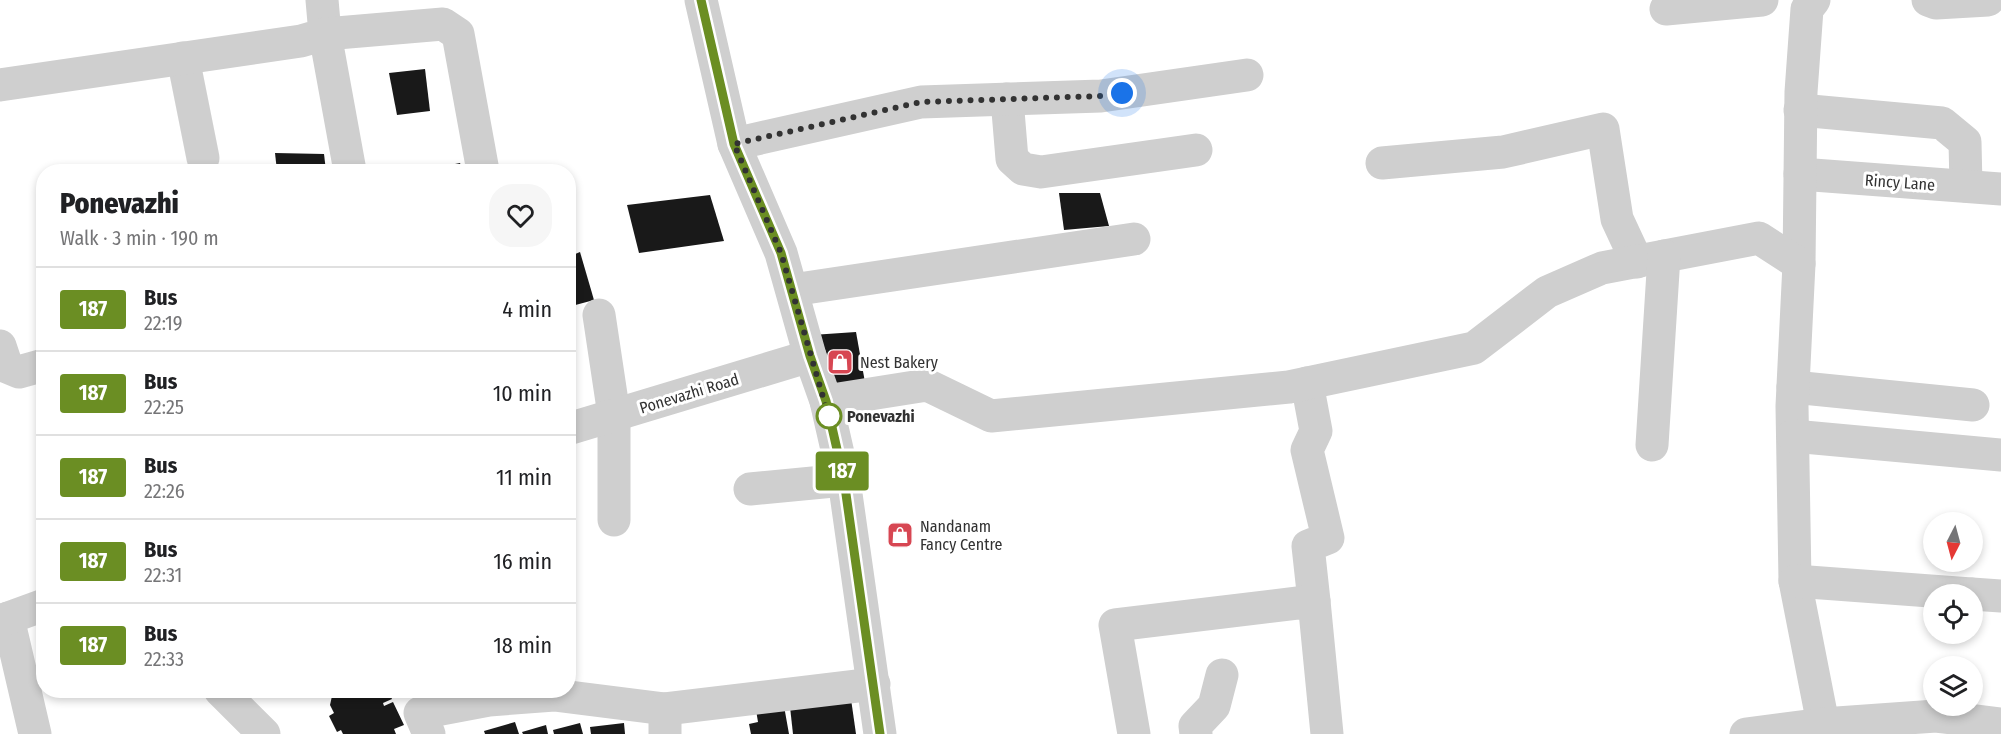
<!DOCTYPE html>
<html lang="en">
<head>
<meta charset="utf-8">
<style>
  body { margin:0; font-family:"Fira Sans Condensed",sans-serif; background:#f6f6f6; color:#202124; height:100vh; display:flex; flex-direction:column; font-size:22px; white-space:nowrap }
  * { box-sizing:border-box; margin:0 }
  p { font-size:20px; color:#757577 }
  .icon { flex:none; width:33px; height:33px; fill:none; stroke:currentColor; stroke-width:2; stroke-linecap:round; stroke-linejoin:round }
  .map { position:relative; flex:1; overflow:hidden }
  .panel { position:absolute; left:36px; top:164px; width:540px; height:534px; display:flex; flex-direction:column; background:#fff; border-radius:24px; box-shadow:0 3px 9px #0003 }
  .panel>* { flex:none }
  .badge { padding:0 12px; border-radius:4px; font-size:21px; line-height:39px }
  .needle { width:39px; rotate:186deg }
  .controls { position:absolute; left:1923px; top:512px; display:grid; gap:12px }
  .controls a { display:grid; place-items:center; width:60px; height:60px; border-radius:50%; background:#fff; box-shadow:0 3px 9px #0003; font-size:30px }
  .you { position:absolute; width:30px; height:30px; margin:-15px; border:4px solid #fff; border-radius:50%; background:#1a73e8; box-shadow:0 0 0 9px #1a73e833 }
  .map>.badge { position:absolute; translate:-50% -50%; box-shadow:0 0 0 3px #fff }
  .round { display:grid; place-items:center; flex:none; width:63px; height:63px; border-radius:24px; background:#f6f6f6 }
  .summary { display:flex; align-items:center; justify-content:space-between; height:102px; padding:0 24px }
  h1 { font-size:28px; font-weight:800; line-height:45px }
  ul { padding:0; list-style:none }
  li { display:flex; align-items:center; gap:18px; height:84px; padding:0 24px; border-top:2px solid #e0e0e0 }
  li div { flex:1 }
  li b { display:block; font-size:22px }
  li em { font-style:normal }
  li .badge { min-width:66px; font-weight:700; text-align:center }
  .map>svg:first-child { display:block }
</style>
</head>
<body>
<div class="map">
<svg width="2001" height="734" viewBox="0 0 2001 734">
  <rect width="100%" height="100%" fill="#fff"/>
  <!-- building -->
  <g fill="#191919">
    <polygon points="425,69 430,111 397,115 389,73"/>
    <polygon points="275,153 324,154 326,171 277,171"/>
    <polygon points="460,163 463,171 425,171 425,170"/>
    <polygon points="1059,193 1100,193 1109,226 1064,230"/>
    <polygon points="710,195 724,241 639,253 627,205"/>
    <polygon points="580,252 594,300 568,307 568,257"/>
    <polygon points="856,332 866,388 829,396 812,335"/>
    <polygon points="346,690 388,690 392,699 383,703 384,706 393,702 404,725 394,729 396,734 343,734 341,730 337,732 329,716 334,713 330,705 332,696"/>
    <polygon points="789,698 851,699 856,734 793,734"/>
    <polygon points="784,706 789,734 751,734 749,724 758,722 756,710"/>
    <polygon points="515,722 519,734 485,734 484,731"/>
    <polygon points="580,723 583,734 554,734 553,730"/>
    <polygon points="624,723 625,734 591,734 590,727"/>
    <polygon points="546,725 548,734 523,734 522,732"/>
  </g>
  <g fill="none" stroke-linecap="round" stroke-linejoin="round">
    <!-- minor -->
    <g stroke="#cfcfcf" stroke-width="33">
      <polyline points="701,0 734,144 781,253 810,356 826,401 844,480 880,734"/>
      <polyline points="1928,0 1936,3 1988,0"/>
      <polyline points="1666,9 1762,0"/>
      <polyline points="183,58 203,158"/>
      <polyline points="0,85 301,41 325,34 322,0"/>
      <polyline points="1007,99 1012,159 1023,169 1041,172 1196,150"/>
      <polyline points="1800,110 1942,123 1965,142 1966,186"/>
      <polyline points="734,144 921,102 1101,96 1247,75"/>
      <polyline points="1382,163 1503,152 1603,129 1617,219 1637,262"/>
      <polyline points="350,171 325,34 443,24 458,34 483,171"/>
      <polyline points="1800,174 2001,189"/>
      <polyline points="1799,264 1801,92 1807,9 1814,0"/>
      <polyline points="792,290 1134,239"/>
      <polyline points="599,315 614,415 614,520"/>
      <polyline points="0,346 7,367 19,372 44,365"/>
      <polyline points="1307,383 1316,431 1307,450 1328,538 1308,546 1314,601"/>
      <polyline points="1793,387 1973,405"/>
      <polyline points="826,401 927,385 991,416 1289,387 1474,348 1547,292 1602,268 1759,238 1799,264 1792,406 1795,581 1825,734"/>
      <polyline points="568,429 810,356"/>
      <polyline points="1793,436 2001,455"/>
      <polyline points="1652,445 1664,256"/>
      <polyline points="750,489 844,480"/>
      <polyline points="1795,581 1971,594"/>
      <polyline points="1972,594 2001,596"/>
      <polyline points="8,618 35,734"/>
      <polyline points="0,621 44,605"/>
      <polyline points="220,690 264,734"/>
      <polyline points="429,734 420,713 489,700 554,695 665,709"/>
      <polyline points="665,734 665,709 874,684"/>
      <polyline points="1134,734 1115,625 1314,601 1327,734"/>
      <polyline points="1196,734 1195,726 1214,706 1222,675"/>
      <polyline points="1746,734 1823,724 1936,716 2001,724"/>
    </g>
  </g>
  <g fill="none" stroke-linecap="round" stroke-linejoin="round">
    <!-- line casing -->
    <g stroke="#fff" stroke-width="14">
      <polyline id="line" points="701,0 734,144 781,253 810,356 826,401 844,480 880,734"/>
    </g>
    <!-- line -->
    <use href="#line" stroke="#6b8e23" stroke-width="9"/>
    <!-- walk -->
    <polyline stroke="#323232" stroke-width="6" stroke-dasharray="0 10.8" points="829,416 830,421 781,253 734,144 921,102 1101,96 1122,93"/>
  </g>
  <!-- icons -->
  <defs>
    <g id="shop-square" transform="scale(1.35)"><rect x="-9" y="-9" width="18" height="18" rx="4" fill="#d74652" stroke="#fff"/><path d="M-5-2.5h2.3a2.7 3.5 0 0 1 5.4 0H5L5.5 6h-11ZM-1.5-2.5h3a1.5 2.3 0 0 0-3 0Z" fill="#fff"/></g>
  </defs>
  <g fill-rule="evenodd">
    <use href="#shop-square" x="840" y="362"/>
    <use href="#shop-square" x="900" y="535"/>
  </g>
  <!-- markers -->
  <circle fill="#fff" stroke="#6b8e23" stroke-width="3" cx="829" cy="416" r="12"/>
  <g text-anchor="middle" stroke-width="6" stroke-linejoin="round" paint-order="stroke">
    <!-- street labels -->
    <g font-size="16" fill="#323232" stroke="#fff">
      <text transform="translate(1900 182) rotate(4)" y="6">Rincy Lane</text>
      <text transform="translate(689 393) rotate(-17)" y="6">Ponevazhi Road</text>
    </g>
    <!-- poi labels -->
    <g font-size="16" fill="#323232" stroke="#fff" text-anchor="start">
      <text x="860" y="368">Nest Bakery</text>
      <text x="920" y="532">Nandanam<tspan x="920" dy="18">Fancy Centre</tspan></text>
    </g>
    <!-- stop labels -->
    <g font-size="16" font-weight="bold" fill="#323232" stroke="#fff" text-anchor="start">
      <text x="847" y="422">Ponevazhi</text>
    </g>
  </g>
</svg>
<div class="controls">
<a><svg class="needle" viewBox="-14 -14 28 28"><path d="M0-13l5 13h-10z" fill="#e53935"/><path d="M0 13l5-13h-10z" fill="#757577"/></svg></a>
<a><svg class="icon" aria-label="locate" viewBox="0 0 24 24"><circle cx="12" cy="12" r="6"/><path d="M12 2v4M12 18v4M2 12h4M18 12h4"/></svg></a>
<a><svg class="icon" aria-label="layers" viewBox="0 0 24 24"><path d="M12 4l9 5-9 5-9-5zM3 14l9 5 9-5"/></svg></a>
</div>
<div class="you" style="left:1122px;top:93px"></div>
<b class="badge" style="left:842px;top:471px;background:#6b8e23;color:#fff">187</b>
<section class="panel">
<div class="summary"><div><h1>Ponevazhi</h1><p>Walk · 3 min · 190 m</p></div><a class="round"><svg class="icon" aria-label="heart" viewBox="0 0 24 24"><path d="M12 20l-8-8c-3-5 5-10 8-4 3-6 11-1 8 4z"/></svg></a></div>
<ul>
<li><span class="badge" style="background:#6b8e23;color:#fff">187</span><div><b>Bus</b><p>22:19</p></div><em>4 min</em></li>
<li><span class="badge" style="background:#6b8e23;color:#fff">187</span><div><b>Bus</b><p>22:25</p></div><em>10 min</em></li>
<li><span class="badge" style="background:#6b8e23;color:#fff">187</span><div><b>Bus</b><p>22:26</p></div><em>11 min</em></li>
<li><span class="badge" style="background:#6b8e23;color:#fff">187</span><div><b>Bus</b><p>22:31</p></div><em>16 min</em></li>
<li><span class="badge" style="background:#6b8e23;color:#fff">187</span><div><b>Bus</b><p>22:33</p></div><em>18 min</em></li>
</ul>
</section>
</div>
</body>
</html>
